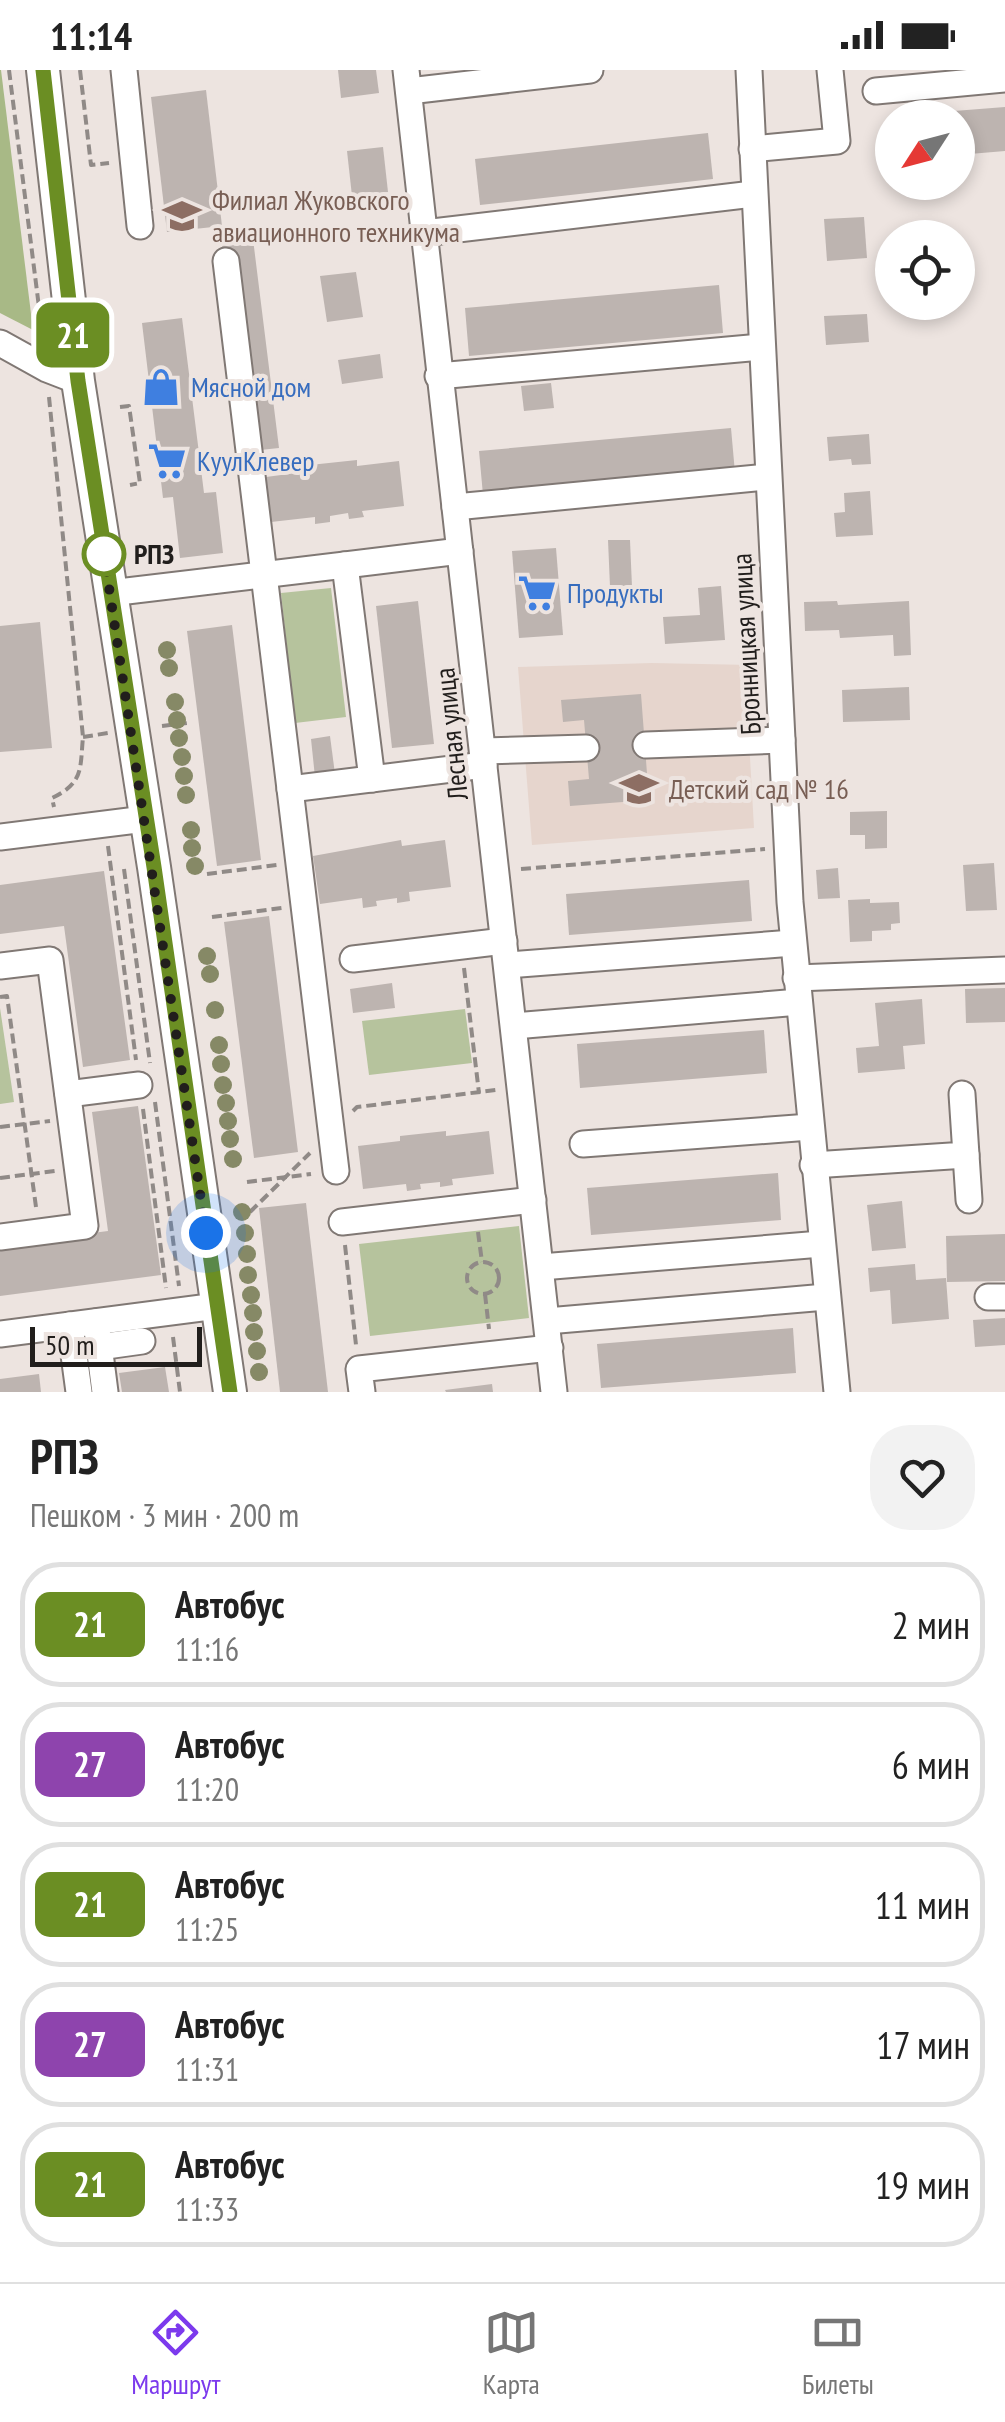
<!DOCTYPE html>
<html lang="ru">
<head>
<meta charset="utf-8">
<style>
  body { margin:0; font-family:"PT Sans Narrow",sans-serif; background:#f2f2f2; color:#222; height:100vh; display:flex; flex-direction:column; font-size:38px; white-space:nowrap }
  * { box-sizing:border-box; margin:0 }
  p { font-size:32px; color:#767676 }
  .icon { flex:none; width:55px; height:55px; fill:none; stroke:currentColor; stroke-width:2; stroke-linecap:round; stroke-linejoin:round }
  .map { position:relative; height:1322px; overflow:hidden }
  .drawer { display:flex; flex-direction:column; background:#fff; flex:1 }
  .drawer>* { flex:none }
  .badge { padding:0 20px; border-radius:15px; font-size:35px; line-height:65px }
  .needle { width:65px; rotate:234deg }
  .tools { position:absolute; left:875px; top:30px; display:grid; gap:20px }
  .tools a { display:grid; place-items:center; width:100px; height:100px; border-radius:50%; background:#fff; box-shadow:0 5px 15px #0003; font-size:50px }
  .scale { position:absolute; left:30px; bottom:25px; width:172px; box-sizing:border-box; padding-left:10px; border:5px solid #211e1c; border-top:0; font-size:28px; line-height:35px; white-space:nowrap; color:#211e1c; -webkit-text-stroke:8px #ede4e0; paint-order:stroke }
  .you { position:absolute; width:50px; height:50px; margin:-25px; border:8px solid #fff; border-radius:50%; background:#1a73e8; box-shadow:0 0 0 15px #1a73e833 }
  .map>.badge { position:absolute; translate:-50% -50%; box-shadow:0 0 0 5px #fff }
  .round { display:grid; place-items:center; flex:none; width:105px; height:105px; border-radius:40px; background:#f2f2f2 }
  .overview { display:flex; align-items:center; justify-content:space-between; height:170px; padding:0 30px }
  h1 { font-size:48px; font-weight:800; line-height:75px }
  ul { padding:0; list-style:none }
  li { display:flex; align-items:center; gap:30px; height:125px; margin:0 20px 15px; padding:0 10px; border:5px solid #e0e0e0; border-radius:40px }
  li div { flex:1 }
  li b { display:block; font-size:38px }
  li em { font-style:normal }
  li .badge { min-width:110px; font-weight:700; text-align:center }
  .status { display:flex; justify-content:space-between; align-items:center; height:70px; padding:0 50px; background:#fff; direction:ltr }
  .status svg { height:28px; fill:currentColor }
  .tabs { display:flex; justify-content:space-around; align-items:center; height:140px; border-top:2px solid #e0e0e0; background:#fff; font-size:28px; color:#767676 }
  .tabs a { display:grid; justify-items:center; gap:5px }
  .tabs .active { color:#7c3aed }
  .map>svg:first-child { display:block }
</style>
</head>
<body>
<div class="status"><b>11:14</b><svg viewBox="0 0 49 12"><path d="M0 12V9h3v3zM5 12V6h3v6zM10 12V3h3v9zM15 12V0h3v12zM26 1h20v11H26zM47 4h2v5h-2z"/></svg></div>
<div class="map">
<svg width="1005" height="1322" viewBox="0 0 1005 1322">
  <rect width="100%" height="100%" fill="#ede4e0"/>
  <!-- built -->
  <polygon fill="#e6d5cd" points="652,593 751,595 749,670 754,758 532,775 518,597"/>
  <!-- green -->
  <g fill="#b6c39d">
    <polygon points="331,518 346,647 295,653 281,523"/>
    <polygon points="0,938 14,1032 0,1034"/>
    <polygon points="465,939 472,993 369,1005 362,951"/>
    <polygon points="519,1156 529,1248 370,1266 359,1174"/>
  </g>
  <!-- forest -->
  <polygon fill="#a8b986" points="0,0 1,0 33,260 0,243"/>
  <!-- building -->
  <g fill="#bdb4b0">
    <polygon points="338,0 376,0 379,23 341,28"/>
    <polygon points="206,20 222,156 167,162 151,27"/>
    <polygon points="1005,37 1005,81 958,85 958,48 904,48 903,45"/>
    <polygon points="708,63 713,109 480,135 475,89"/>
    <polygon points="383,77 388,122 352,126 347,81"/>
    <polygon points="864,147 867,188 827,191 824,149"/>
    <polygon points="252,161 279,378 260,380 236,183 223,184 221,165"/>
    <polygon points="356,202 363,247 327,252 320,206"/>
    <polygon points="719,215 723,263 469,286 465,238"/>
    <polygon points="867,244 869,272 826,275 824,246"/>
    <polygon points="182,248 204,423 216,422 223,483 180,488 173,427 163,428 142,253"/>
    <polygon points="380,284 383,308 342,314 338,290"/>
    <polygon points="551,313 554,338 524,341 521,316"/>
    <polygon points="731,358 735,403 483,425 479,381"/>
    <polygon points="869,364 871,394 852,395 851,389 829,391 827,367"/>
    <polygon points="357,390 357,396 399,391 404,436 362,441 364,447 349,449 348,443 330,446 330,452 315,454 315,447 271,452 266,407 311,401 310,395"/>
    <polygon points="870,421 873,465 836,467 834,443 845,442 844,423"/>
    <polygon points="608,470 630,470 632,517 610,517"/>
    <polygon points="556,478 563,565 519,568 512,481"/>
    <polygon points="721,516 725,570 665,574 663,547 700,545 698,518"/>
    <polygon points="418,531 434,674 392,678 376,536"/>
    <polygon points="837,531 838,535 909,531 911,585 894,586 893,565 840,568 839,560 805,561 804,532"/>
    <polygon points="40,552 52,678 0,682 0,556"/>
    <polygon points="232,555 261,790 217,796 187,561"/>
    <polygon points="909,617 910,650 843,652 842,620"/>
    <polygon points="641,624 649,730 570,736 568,711 589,709 584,650 563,652 561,630"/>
    <polygon points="330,666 335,704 315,707 311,669"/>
    <polygon points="887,741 887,778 865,779 865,765 850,765 850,742"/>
    <polygon points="401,770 402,776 445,770 451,817 409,822 410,831 397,833 397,828 376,831 377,836 363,838 362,828 320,834 313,786"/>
    <polygon points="994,793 997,840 966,841 963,795"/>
    <polygon points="838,798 840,828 818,829 816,800"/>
    <polygon points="104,801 130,990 83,997 64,856 0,864 0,815"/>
    <polygon points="749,810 752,851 569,865 566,824"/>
    <polygon points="870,829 870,833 899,832 900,853 891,854 891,860 872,861 872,871 850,872 848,830"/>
    <polygon points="269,846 298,1082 254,1088 224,852"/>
    <polygon points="392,913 395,938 353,943 350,919"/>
    <polygon points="1005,918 1005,952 966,953 965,919"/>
    <polygon points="922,929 925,974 903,976 905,999 858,1003 856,978 879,976 875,933"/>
    <polygon points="764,960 767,1003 580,1018 577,974"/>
    <polygon points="138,1036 161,1205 0,1226 0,1175 108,1161 92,1042"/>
    <polygon points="446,1061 446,1066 489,1061 494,1104 452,1109 453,1115 440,1117 440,1112 420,1114 421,1119 407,1121 406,1114 363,1119 358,1076 400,1071 400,1066"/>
    <polygon points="778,1103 781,1150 591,1165 587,1118"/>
    <polygon points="902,1131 906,1178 872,1181 867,1135"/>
    <polygon points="306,1133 328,1322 280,1322 259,1138"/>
    <polygon points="1005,1164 1005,1211 947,1212 946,1166"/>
    <polygon points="915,1194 916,1210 946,1208 949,1249 892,1254 890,1220 870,1222 868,1198"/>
    <polygon points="1005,1248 1005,1275 975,1277 973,1250"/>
    <polygon points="793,1258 796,1303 601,1318 597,1274"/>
    <polygon points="165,1297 169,1322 122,1322 119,1303"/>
    <polygon points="39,1304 41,1322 0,1322 0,1309"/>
    <polygon points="492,1314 493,1322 446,1322 445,1320"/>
  </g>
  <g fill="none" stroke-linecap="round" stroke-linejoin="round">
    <!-- minor casing -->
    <g stroke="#807874" stroke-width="29">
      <g id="minor">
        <polyline points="124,0 140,156"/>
        <polyline points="406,0 554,1322"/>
        <polyline points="749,0 790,832 837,1322"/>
        <polyline points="409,21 590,0"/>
        <polyline points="876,21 1005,9"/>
        <polyline points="752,79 837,71 830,0"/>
        <polyline points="424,163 753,124"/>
        <polyline points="226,191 290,719 484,695"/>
        <polyline points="0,273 47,299 78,311"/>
        <polyline points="438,306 761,277"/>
        <polyline points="455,437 767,407"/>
        <polyline points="110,523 345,495"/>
        <polyline points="646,675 782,670"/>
        <polyline points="484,681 586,678"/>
        <polyline points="372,709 345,495 460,481"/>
        <polyline points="290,719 336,1101"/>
        <polyline points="0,767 145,749"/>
        <polyline points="353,889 504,871"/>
        <polyline points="507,895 793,873"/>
        <polyline points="0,896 50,890 85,1156 0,1167"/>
        <polyline points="796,908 1005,900"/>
        <polyline points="514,956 799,932"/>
        <polyline points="68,1024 139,1015"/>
        <polyline points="583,1074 810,1057"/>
        <polyline points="966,1085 969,1130"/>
        <polyline points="813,1095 966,1085 962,1024"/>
        <polyline points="342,1152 533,1130"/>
        <polyline points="541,1197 821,1174"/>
        <polyline points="988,1227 1005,1227"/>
        <polyline points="547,1251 826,1227"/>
        <polyline points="96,1252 105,1322"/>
        <polyline points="70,1255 79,1322"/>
        <polyline points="0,1264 217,1236"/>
        <polyline points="99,1277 142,1271"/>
        <polyline points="362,1322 359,1299 550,1278"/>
      </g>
    </g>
    <!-- major casing -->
    <g stroke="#807874" stroke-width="36">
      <polyline id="major" points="43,0 78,311 154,797 230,1322"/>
    </g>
    <!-- path -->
    <g stroke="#908a87" stroke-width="4" stroke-dasharray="10 5" stroke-linecap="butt">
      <polyline points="9,0 41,253"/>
      <polyline points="80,0 91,95 109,93"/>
      <path d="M49 327 83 667C80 698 84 713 52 728L54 737"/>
      <polyline points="120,337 129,336 140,413 130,415"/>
      <polyline points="162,656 188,653"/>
      <polyline points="83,667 108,663"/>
      <polyline points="108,776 136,990"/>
      <polyline points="124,799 150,993"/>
      <polyline points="521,799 765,779"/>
      <polyline points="207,804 277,795"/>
      <polyline points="212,847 282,838"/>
      <polyline points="464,898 479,1023"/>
      <polyline points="0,927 7,926 36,1137"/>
      <polyline points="155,1032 179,1216"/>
      <polyline points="143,1039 166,1218"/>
      <polyline points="353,1041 357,1037 496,1020"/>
      <polyline points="0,1057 50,1051"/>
      <polyline points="0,1108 55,1101"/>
      <polyline points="247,1112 311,1104"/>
      <polyline points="250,1142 310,1083"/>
      <polyline points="478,1162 482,1192"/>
      <polyline points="345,1175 356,1275"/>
      <circle cx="483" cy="1208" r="16"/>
      <polyline points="485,1224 489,1259"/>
      <polyline points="173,1267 180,1322"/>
    </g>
    <!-- minor -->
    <use href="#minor" stroke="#fff" stroke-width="25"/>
    <!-- major -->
    <use href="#major" stroke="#fff" stroke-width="32"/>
  </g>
  <!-- trees -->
  <g fill="#868966">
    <circle cx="167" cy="580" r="9"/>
    <circle cx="169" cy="598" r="9"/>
    <circle cx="175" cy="632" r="9"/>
    <circle cx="177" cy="650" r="9"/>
    <circle cx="179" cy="668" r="9"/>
    <circle cx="182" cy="687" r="9"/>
    <circle cx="184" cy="706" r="9"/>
    <circle cx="186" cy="725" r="9"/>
    <circle cx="191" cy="760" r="9"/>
    <circle cx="192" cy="778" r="9"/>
    <circle cx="195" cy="796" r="9"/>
    <circle cx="207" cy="886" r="9"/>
    <circle cx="210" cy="904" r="9"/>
    <circle cx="215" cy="940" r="9"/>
    <circle cx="219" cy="975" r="9"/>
    <circle cx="221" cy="994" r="9"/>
    <circle cx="223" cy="1015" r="9"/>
    <circle cx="226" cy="1033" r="9"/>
    <circle cx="228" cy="1051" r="9"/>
    <circle cx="230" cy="1069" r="9"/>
    <circle cx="233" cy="1089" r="9"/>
    <circle cx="242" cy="1142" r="9"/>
    <circle cx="245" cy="1163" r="9"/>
    <circle cx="247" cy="1184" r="9"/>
    <circle cx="248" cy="1205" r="9"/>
    <circle cx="251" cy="1225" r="9"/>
    <circle cx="253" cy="1243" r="9"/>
    <circle cx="254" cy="1262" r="9"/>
    <circle cx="257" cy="1281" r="9"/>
    <circle cx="259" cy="1302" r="9"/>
  </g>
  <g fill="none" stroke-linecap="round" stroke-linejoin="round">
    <!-- line casing -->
    <g stroke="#fff" stroke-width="22">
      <polyline id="line" points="43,0 78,311 154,797 230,1322"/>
    </g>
    <!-- line -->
    <use href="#line" stroke="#6b8e23" stroke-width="15"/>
    <!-- walk -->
    <polyline stroke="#211e1c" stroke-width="10" stroke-dasharray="0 18" points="104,484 206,1163"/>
  </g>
  <!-- icons -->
  <defs>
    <g id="university-bare" transform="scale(3)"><path d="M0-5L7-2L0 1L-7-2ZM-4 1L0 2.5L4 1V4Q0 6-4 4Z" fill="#8d6e63" stroke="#ede4e0" stroke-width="2.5" paint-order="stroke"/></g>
    <g id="shop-bare" transform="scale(3)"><path d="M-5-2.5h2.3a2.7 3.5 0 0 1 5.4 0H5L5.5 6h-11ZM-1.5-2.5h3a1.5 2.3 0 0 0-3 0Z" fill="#3f7fe0" stroke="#ede4e0" stroke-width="2.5" paint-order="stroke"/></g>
    <g id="supermarket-bare" transform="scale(3)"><path d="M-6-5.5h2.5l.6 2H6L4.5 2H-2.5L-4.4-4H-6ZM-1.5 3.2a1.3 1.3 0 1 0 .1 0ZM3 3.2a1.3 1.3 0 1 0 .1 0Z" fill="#3f7fe0" stroke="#ede4e0" stroke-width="2.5" paint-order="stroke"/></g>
    <g id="school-bare" transform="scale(3)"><path d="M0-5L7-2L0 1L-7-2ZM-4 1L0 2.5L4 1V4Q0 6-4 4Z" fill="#8d6e63" stroke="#ede4e0" stroke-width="2.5" paint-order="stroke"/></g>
  </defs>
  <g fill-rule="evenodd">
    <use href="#university-bare" x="182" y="146"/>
    <use href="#shop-bare" x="161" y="317"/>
    <use href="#supermarket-bare" x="167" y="391"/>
    <use href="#supermarket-bare" x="537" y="523"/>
    <use href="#school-bare" x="639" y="719"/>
  </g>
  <!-- markers -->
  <circle fill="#fff" stroke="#6b8e23" stroke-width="5" cx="104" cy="484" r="20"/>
  <g text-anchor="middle" stroke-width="8" stroke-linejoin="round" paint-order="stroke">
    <!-- education labels -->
    <g font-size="28" fill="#785e54" stroke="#ede4e0" text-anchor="start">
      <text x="212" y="140">Филиал Жуковского<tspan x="212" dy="32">авиационного техникума</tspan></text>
      <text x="669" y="729">Детский сад № 16</text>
    </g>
    <!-- shop labels -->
    <g font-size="28" fill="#366cbe" stroke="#ede4e0" text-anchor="start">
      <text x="191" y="327">Мясной дом</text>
      <text x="197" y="401">КуулКлевер</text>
      <text x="567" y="533">Продукты</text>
    </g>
    <!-- stop labels -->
    <g font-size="28" font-weight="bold" fill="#211e1c" stroke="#ede4e0" text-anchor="start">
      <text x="134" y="494">РПЗ</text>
    </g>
    <!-- street labels -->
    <g font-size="28" fill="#211e1c" stroke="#ede4e0">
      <text transform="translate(746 574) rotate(-93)" y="10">Бронницкая улица</text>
      <text transform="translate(451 664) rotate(-96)" y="10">Лесная улица</text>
    </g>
  </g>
</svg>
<div class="tools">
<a><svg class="needle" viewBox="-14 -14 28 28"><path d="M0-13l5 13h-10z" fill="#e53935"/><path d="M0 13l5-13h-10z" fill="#767676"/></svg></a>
<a><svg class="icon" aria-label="locate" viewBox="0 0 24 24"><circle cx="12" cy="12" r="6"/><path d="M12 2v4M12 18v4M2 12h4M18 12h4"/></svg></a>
</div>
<div class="scale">50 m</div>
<div class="you" style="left:206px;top:1163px"></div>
<b class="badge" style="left:73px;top:265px;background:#6b8e23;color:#fff">21</b>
</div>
<section class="drawer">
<div class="overview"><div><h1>РПЗ</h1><p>Пешком · 3 мин · 200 m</p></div><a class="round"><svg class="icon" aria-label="heart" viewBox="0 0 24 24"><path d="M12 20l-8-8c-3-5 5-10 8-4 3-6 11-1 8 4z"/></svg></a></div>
<ul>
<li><span class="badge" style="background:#6b8e23;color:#fff">21</span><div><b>Автобус</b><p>11:16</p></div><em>2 мин</em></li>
<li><span class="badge" style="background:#8e44ad;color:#fff">27</span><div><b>Автобус</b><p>11:20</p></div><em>6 мин</em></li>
<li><span class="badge" style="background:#6b8e23;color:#fff">21</span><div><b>Автобус</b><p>11:25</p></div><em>11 мин</em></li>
<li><span class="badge" style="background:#8e44ad;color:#fff">27</span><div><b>Автобус</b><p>11:31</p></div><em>17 мин</em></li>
<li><span class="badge" style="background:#6b8e23;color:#fff">21</span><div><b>Автобус</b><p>11:33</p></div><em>19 мин</em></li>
</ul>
</section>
<nav class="tabs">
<a class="active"><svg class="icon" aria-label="directions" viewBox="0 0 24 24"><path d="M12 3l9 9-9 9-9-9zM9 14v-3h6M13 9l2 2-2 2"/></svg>Маршрут</a>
<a><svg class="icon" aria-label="map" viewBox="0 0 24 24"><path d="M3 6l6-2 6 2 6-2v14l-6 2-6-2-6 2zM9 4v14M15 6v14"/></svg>Карта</a>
<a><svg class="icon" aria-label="tickets" viewBox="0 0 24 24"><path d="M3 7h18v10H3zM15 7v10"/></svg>Билеты</a>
</nav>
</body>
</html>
